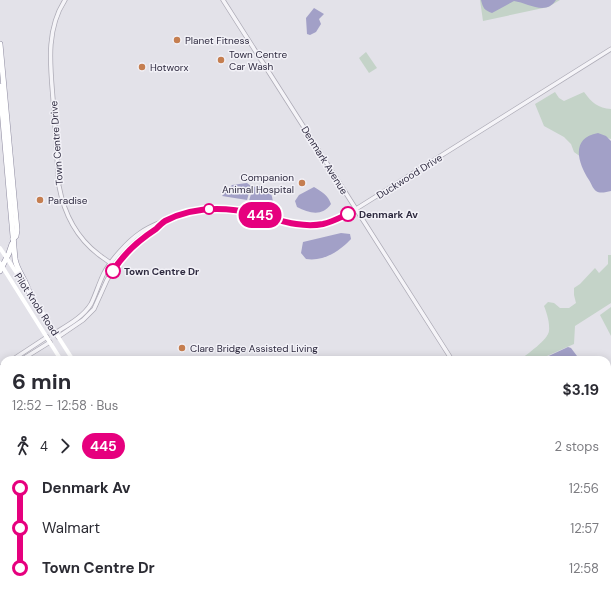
<!DOCTYPE html>
<html lang="en">
<head>
<meta charset="utf-8">
<style>
  body { margin:0; font-family:"DM Sans",sans-serif; background:#f2f2f3; color:#2b2b33; height:100vh; display:flex; flex-direction:column; font-size:15px; white-space:nowrap }
  * { box-sizing:border-box; margin:0 }
  p { font-size:13px; color:#7c7c81 }
  .icon { flex:none; width:22px; height:22px; fill:none; stroke:currentColor; stroke-width:2; stroke-linecap:round; stroke-linejoin:round }
  .map { position:relative; flex:1; overflow:hidden }
  .panel { position:absolute; left:0px; top:356px; width:611px; height:240px; display:flex; flex-direction:column; background:#fff; border-radius:12px 12px 0 0; box-shadow:0 2px 10px #0003 }
  .panel>* { flex:none }
  .badge { padding:0 8px; border-radius:13px; font-size:14px; line-height:26px }
  .map>.badge { position:absolute; translate:-50% -50%; box-shadow:0 0 0 2px #fff }
  .legs { display:flex; align-items:center; gap:6px; height:44px; padding:0 12px; font-size:13px }
  .legs p { margin-inline-start:auto }
  .summary { display:flex; align-items:center; justify-content:space-between; height:68px; padding:0 12px }
  h1 { font-size:22px; font-weight:700; line-height:30px }
  ul { padding:0 12px; list-style:none }
  li { display:flex; align-items:center; gap:14px; height:40px; font-size:15px }
  li i { display:grid; place-items:center; width:6px; height:100%; margin:0 5px; background:currentColor }
  li i::after { content:''; width:10px; height:10px; margin:-5px; border:3px solid; border-radius:50%; background:#fff }
  li p { margin-inline-start:auto }
  li:first-child i { background:linear-gradient(#0000 50%,currentColor 0) }
  li:last-child i { background:linear-gradient(currentColor 50%,#0000 0) }
  .map>svg:first-child { display:block }
</style>
</head>
<body>
<div class="map">
<svg width="611" height="596" viewBox="0 0 611 596">
  <rect width="100%" height="100%" fill="#e3e2e9"/>
  <!-- green -->
  <g fill="#c4d3c8">
    <polygon points="480,0 560,0 548,7 483,21"/>
    <polygon points="366,52 377,68 369,73 359,58"/>
    <path d="M555 92 559 98 564 101 584 92C592 103 598 108 611 109V139L599 136 581 157 574 152 571 144 564 137 544 126 535 104Z"/>
    <path d="M608 255H611V303L575 326 574 344 538 360H520C527 354 548 340 549 331 550 324 547 313 544 306L548 302 554 303 560 308H569L576 303 574 295V288L580 284 595 268 599 273 608 264Z"/>
    <polygon points="611,307 611,336 600,315"/>
  </g>
  <!-- water -->
  <g fill="#a2a0c7">
    <path d="M481 0H556C546 16 528 3 514 1L492 13C484 10 483 8 481 0Z"/>
    <polygon points="314,8 324,14 319,19 321,24 316,32 310,35 307,34 306,18"/>
    <path d="M598 133 606 136 611 141V191C606 192 600 194 596 191 593 189 591 183 589 180 578 163 570 138 598 133Z"/>
    <polygon points="247,183 251,186 247,200 222,196 232,185"/>
    <path d="M258 186C270 188 272 192 273 204L271 206 249 201 253 187Z"/>
    <path d="M314 187C322 192 328 195 331 204 322 217 309 213 297 207L295 201 299 195Z"/>
    <path d="M341 233 350 234 351 239C340 251 323 262 306 259L301 253 303 242Z"/>
    <polygon points="568,347 571,348 580,360 540,360"/>
    <path d="M68 592H117C102 596 83 596 68 592Z"/>
    <polygon points="181,592 249,592 250,596 183,596"/>
  </g>
  <g fill="none" stroke-linecap="round" stroke-linejoin="round">
    <!-- tertiary casing -->
    <g stroke="#adabb6" stroke-width="5">
      <g id="tertiary">
        <path d="M65 0C43 34 52 75 54 113 56 137 57 162 59 186 64 213 76 237 98 254 103 258 110 262 115 267"/>
        <polyline points="223,0 452,360"/>
        <path d="M55 333C68 325 83 317 91 304 96 294 99 283 104 273 111 260 128 241 140 233 151 225 177 215 191 212 210 207 232 208 251 213 274 219 298 229 323 224 335 221 345 215 356 209L611 49"/>
        <polyline points="58,337 83,320 94,309 107,280 115,267 126,253 139,241 162,223"/>
        <polyline points="12,360 47,337"/>
        <polyline points="21,360 50,342"/>
        <polyline points="0,367 4,365"/>
        <polyline points="0,372 4,370"/>
        <polyline points="607,485 611,487"/>
        <polyline points="607,572 611,569"/>
        <polyline points="574,596 581,592"/>
      </g>
    </g>
    <!-- motorway casing -->
    <g stroke="#8d8a9f" stroke-width="6">
      <g id="motorway">
        <polyline points="0,44 17,230 16,236 13,239"/>
        <path d="M0 86 15 259C17 271 26 280 29 292"/>
        <polyline points="0,271 9,253 12,244"/>
      </g>
    </g>
    <!-- tertiary -->
    <use href="#tertiary" stroke="#f5f4f8" stroke-width="3.5"/>
    <!-- secondary -->
    <g stroke="#fff" stroke-width="4">
      <polyline points="0,248 24,284"/>
      <polyline points="0,263 61,360"/>
      <polyline points="28,290 73,360"/>
      <polyline points="164,592 166,596"/>
    </g>
    <!-- motorway -->
    <use href="#motorway" stroke="#fff" stroke-width="5"/>
  </g>
  <g fill="none" stroke-linecap="round" stroke-linejoin="round">
    <!-- line-1 casing -->
    <g stroke="#fff" stroke-width="9">
      <path id="line-1" d="M113 271C124 253 139 240 156 229 159 226 162 223 165 221 196 205 231 207 263 216 282 221 302 228 323 224 332 222 339 218 348 214"/>
    </g>
    <!-- line-1 -->
    <use href="#line-1" stroke="#e6007e" stroke-width="6"/>
  </g>
  <!-- markers -->
  <g fill="#c57e50" stroke="#f2f1f7" stroke-width="1.5">
    <circle cx="177" cy="40" r="4"/>
    <circle cx="221" cy="60" r="4"/>
    <circle cx="142" cy="67" r="4"/>
    <circle cx="302" cy="183" r="4"/>
    <circle cx="40" cy="200" r="4"/>
    <circle cx="182" cy="348" r="4"/>
  </g>
  <g fill="#fff" stroke="#e6007e" stroke-width="2">
    <circle cx="209" cy="209" r="5"/>
    <circle cx="348" cy="214" r="7"/>
    <circle cx="113" cy="271" r="7"/>
  </g>
  <g text-anchor="middle" stroke-width="3" stroke-linejoin="round" paint-order="stroke">
    <!-- poi labels -->
    <g font-size="10" fill="#2f2b40" stroke="#f2f1f7" text-anchor="start">
      <text x="185" y="44">Planet Fitness</text>
      <text x="229" y="58">Town Centre<tspan x="229" dy="12">Car Wash</tspan></text>
      <text x="150" y="71">Hotworx</text>
      <text x="294" y="181" text-anchor="end">Companion<tspan x="294" dy="12">Animal Hospital</tspan></text>
      <text x="48" y="204">Paradise</text>
      <text x="190" y="352">Clare Bridge Assisted Living</text>
    </g>
    <!-- street labels -->
    <g font-size="10" fill="#2f2b40" stroke="#f2f1f7">
      <text transform="translate(56 143) rotate(-94)" y="4">Town Centre Drive</text>
      <text transform="translate(325 160) rotate(58)" y="4">Denmark Avenue</text>
      <text transform="translate(409 176) rotate(-32)" y="4">Duckwood Drive</text>
      <text transform="translate(37 304) rotate(57)" y="4">Pilot Knob Road</text>
    </g>
    <!-- stop labels -->
    <g font-size="10" font-weight="bold" fill="#2f2b40" stroke="#f2f1f7" text-anchor="start">
      <text x="359" y="218">Denmark Av</text>
      <text x="124" y="275">Town Centre Dr</text>
    </g>
  </g>
</svg>
<b class="badge" style="left:260px;top:215px;background:#e6007e;color:#fff">445</b>
<section class="panel">
<div class="summary"><div><h1>6 min</h1><p>12:52 – 12:58 · Bus</p></div><b>$3.19</b></div>
<div class="legs"><svg class="icon" aria-label="walk" viewBox="0 0 24 24"><circle cx="13" cy="4" r="2"/><path d="M13 8l-2 6 4 7M11 14l-3 7M7 12l3-4h3l4 4"/></svg>4<svg class="icon" aria-label="forward" viewBox="0 0 24 24"><path d="M9 5l7 7-7 7"/></svg><b class="badge" style="background:#e6007e;color:#fff">445</b><p>2 stops</p></div>
<ul>
<li><i style="color:#e6007e"></i><b>Denmark Av</b><p>12:56</p></li>
<li><i style="color:#e6007e"></i><span>Walmart</span><p>12:57</p></li>
<li><i style="color:#e6007e"></i><b>Town Centre Dr</b><p>12:58</p></li>
</ul>
</section>
</div>
</body>
</html>
